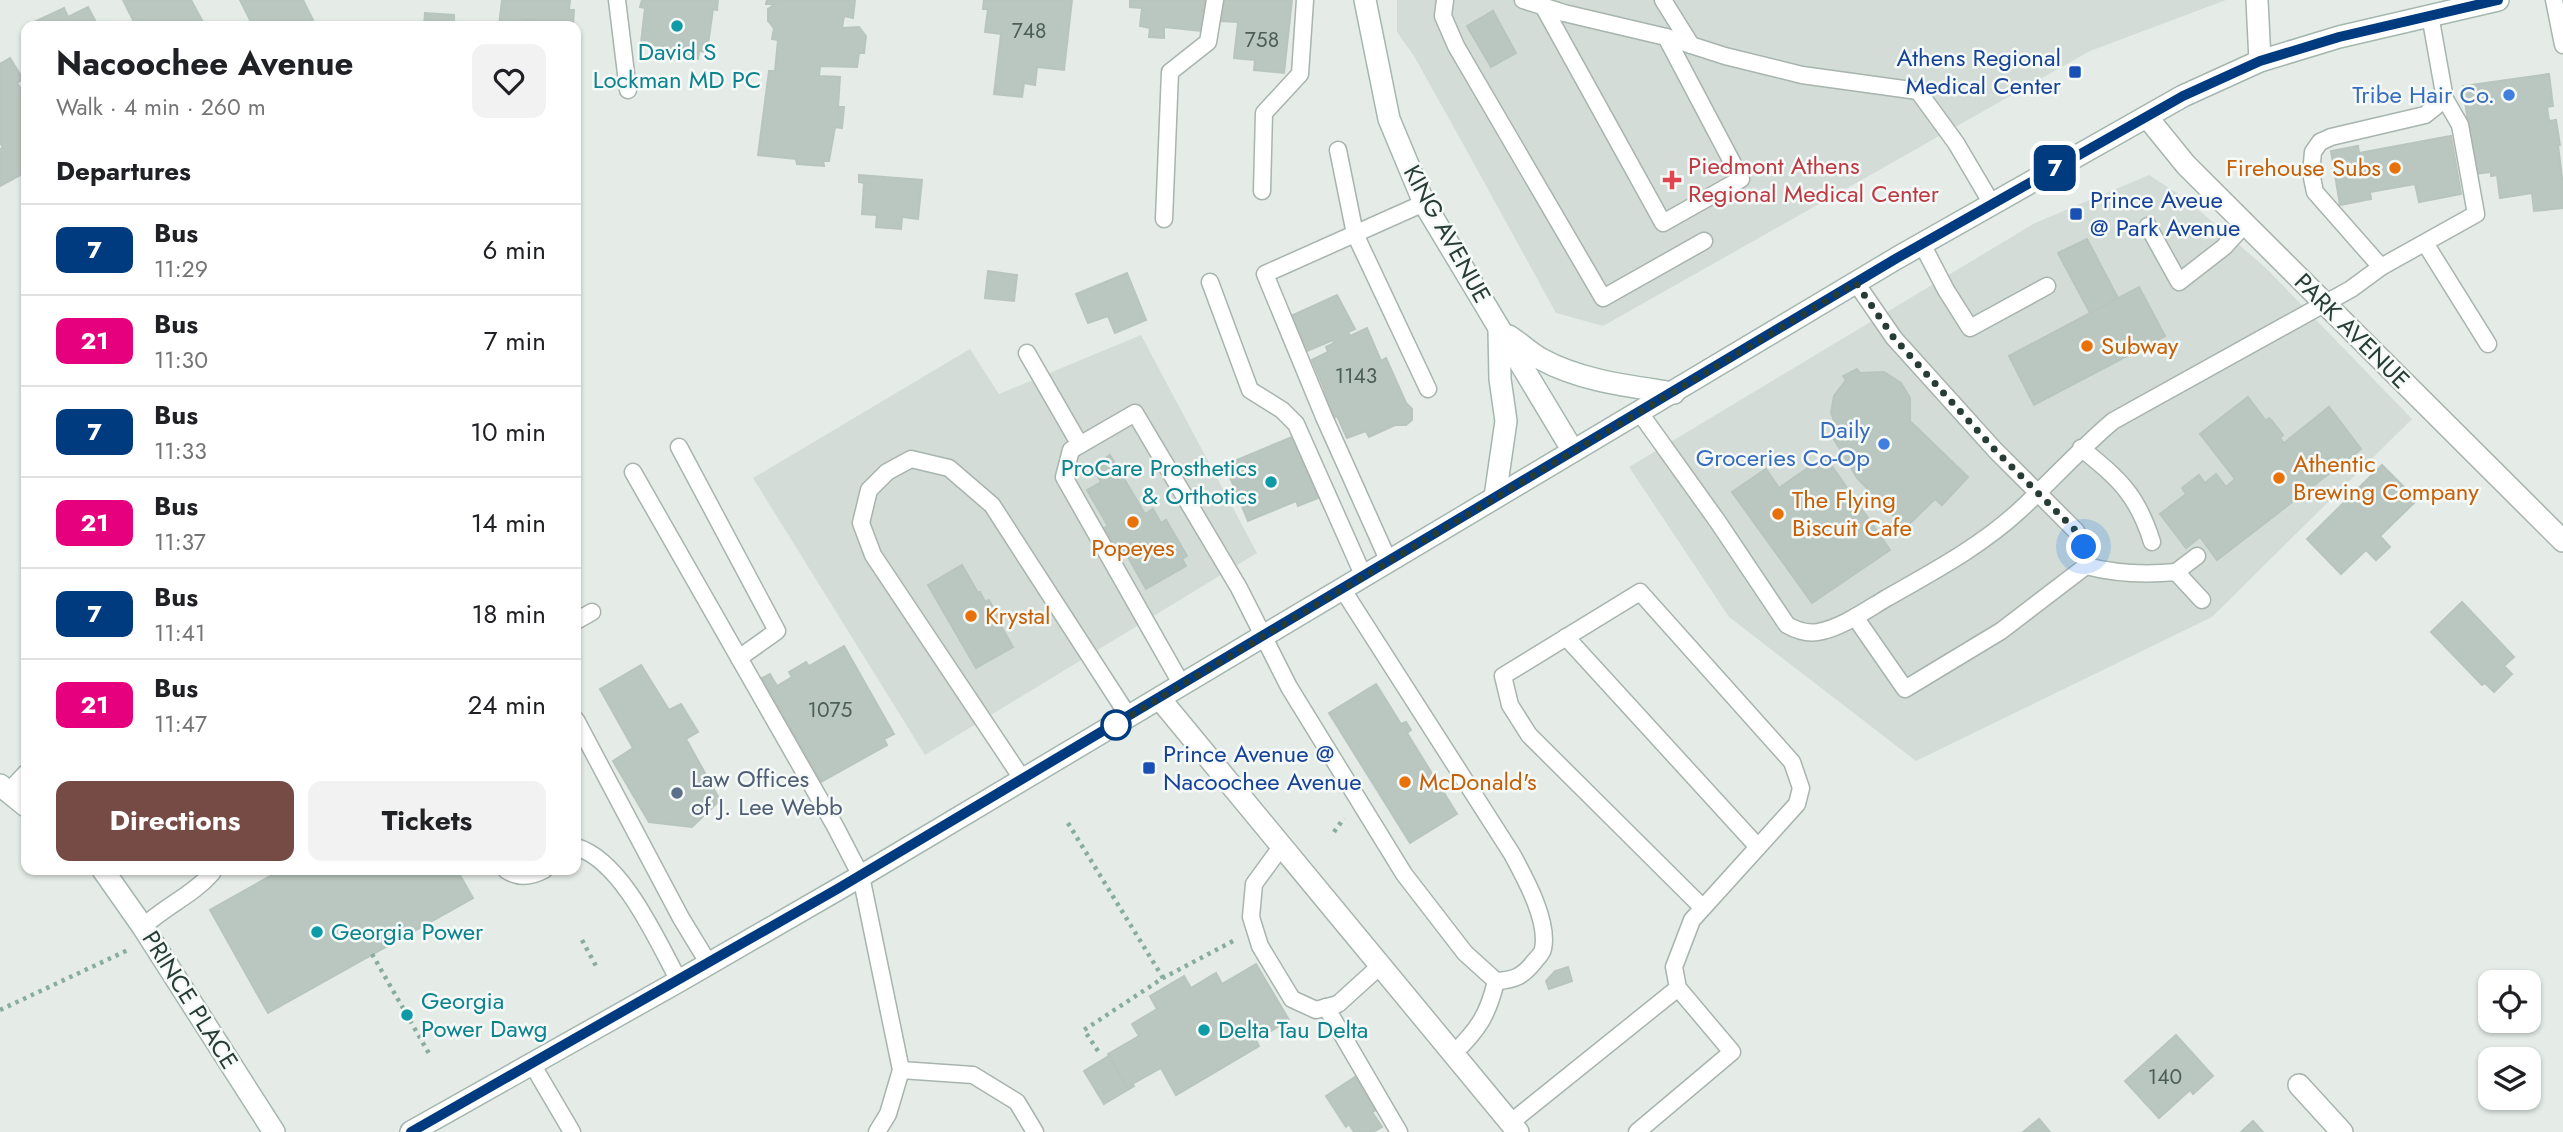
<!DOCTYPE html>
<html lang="en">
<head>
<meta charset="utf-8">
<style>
  body { margin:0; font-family:Jost,sans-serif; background:#f2f2f2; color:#202124; height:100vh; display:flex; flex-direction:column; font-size:26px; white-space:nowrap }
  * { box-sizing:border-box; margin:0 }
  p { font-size:23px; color:#757577 }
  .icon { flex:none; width:38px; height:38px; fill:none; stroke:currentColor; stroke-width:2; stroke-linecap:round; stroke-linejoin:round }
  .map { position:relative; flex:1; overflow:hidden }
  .drawer { position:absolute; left:21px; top:21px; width:560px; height:854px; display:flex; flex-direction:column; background:#fff; border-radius:14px; box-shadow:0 2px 5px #0004 }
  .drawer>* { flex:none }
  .badge { padding:0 14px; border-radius:10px; font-size:24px; line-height:46px }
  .controls { position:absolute; left:2478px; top:970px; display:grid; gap:14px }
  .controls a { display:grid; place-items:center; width:63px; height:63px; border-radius:14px; background:#fff; box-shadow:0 2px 5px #0004; font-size:35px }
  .you { position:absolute; width:35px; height:35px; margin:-18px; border:5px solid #fff; border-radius:50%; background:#1a73e8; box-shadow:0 0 0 10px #1a73e833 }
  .map>.badge { position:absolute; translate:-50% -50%; box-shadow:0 0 0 4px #fff }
  h2 { padding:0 35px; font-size:26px; line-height:63px }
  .round { display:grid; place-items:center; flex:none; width:74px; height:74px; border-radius:14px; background:#f2f2f2 }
  .headline { display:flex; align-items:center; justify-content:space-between; height:119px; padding:0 35px }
  h1 { font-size:33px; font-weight:700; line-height:52px }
  .cta { display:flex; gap:14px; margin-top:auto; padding:14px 35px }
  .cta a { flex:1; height:80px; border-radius:14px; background:#774b45; color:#fff; font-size:28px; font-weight:700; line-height:80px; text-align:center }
  .cta a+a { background:#f2f2f2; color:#202124 }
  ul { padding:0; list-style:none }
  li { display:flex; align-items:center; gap:21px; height:91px; padding:0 35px; border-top:2px solid #e0e0e0 }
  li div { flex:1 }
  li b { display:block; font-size:26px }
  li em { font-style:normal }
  li .badge { min-width:77px; font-weight:700; text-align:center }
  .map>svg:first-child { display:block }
</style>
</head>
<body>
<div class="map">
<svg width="2563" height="1132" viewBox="0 0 2563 1132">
  <rect width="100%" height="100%" fill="#e5ece8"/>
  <!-- built -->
  <g fill="#d3dcd7">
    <polygon points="1397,0 2226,0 2090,51 1603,326 1556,313 1467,151 1414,56 1397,32"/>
    <polygon points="2149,175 2186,199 2267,269 2412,419 2212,617 1916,761 1729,617 1629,467 2035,223"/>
    <polygon points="1141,335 1257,553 925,755 753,478 970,349 999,394"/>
  </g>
  <!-- building -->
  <g fill="#bac7c1" stroke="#b8c5be" stroke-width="2">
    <polygon points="123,0 191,0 205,26 143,26 140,21 135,24"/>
    <polygon points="240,0 303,0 313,20 300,26 253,26"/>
    <polygon points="502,0 570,0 569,10 574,10 573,26 550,26 551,23 525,20 524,26 499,26"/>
    <polygon points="642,0 718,0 717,10 713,9 707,52 699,51 698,59 681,57 682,50 641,43 645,8 640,7"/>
    <polygon points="767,0 855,0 853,18 844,16 842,28 859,27 866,36 864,53 859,53 857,67 820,66 819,76 840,77 838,107 844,107 842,128 835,127 829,161 823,161 824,166 797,164 796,159 758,155 769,71 775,71 778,40 772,39 774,28 768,21 768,9 775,4 766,4"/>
    <polygon points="984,0 1072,0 1064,70 1037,67 1035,85 1024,83 1022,97 994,94 1001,34 985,32 988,9 983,9"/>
    <polygon points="1130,0 1205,0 1201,31 1164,27 1164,38 1149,37 1150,28 1140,26 1142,8 1130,7"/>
    <polygon points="1222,0 1292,0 1284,73 1254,70 1255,60 1234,58 1238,22 1220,21"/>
    <polygon points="88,7 98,26 34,26 32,23 64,8 68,17"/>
    <polygon points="1493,11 1516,53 1491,67 1467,26"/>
    <polygon points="425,13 454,15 454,26 424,26"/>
    <polygon points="10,58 23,79 17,83 26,97 26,172 0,186 0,149 3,148 0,142 0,64"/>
    <polygon points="2549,74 2553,106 2547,107 2549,121 2556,120 2560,145 2558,145 2563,185 2563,208 2534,211 2532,193 2500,198 2497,175 2491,176 2491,172 2475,174 2463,86"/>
    <polygon points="2451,136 2461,194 2419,202 2415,184 2370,192 2371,199 2340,205 2331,151 2358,146 2359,153"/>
    <polygon points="859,175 922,180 918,219 902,217 901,229 876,227 877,215 862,214 864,183 859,182"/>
    <polygon points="2087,239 2118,298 2090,313 2058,253"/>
    <polygon points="988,271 1017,275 1014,301 985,298"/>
    <polygon points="1127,273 1146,320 1115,333 1108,316 1088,323 1076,294"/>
    <polygon points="2139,287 2165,336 2034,405 2009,356"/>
    <polygon points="1337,295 1355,329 1348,332 1350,336 1367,328 1381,361 1386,358 1406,403 1412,409 1412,420 1406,425 1395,425 1369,437 1366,431 1347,438 1337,416 1331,419 1320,393 1325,391 1312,360 1328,352 1326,347 1334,343 1333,340 1307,351 1291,316"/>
    <polygon points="1857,369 1860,373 1884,372 1901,383 1910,398 1910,421 1968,477 1942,505 1935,499 1905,528 1857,478 1832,436 1838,431 1831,413 1834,396 1846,380 1843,376"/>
    <polygon points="2248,397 2266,421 2269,418 2272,421 2283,435 2280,438 2284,443 2329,407 2361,449 2217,560 2200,537 2186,548 2160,514 2186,494 2182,488 2199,475 2205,483 2216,474 2226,487 2235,479 2200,434"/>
    <polygon points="1292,437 1318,498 1298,506 1296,501 1248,521 1225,465"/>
    <polygon points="1110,455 1145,514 1153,509 1161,523 1166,520 1187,556 1182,559 1186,566 1146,589 1124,550 1118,552 1104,528 1108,526 1087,490 1101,482 1095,471 1104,465 1101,461"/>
    <polygon points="1825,456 1890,550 1812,603 1732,492 1766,469 1779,488"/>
    <polygon points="2382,465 2417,500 2380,536 2390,547 2376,560 2366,550 2341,574 2307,539"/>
    <polygon points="962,565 978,593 980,592 985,602 989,600 998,616 996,617 1013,647 976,668 928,585"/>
    <polygon points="2462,602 2514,657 2504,666 2512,674 2494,692 2485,683 2482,685 2431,632"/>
    <polygon points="844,646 894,734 884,739 887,745 821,782 762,678 770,674 777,686 792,677 789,672 806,662 809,666"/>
    <polygon points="641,665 669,710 681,704 698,732 686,739 720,800 692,827 649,822 613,761 633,748 600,689"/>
    <polygon points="1376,684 1401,724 1406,722 1411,730 1407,733 1457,814 1410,843 1329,713"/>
    <polygon points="281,870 457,870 473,898 268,1013 210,910"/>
    <polygon points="1256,964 1289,1020 1256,1040 1259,1046 1176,1095 1161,1068 1127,1087 1108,1054 1139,1036 1132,1024 1157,1009 1150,996 1184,976 1191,988 1216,973 1222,984"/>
    <polygon points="1568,967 1572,981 1549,989 1546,981 1555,971"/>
    <polygon points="2176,1035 2213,1076 2193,1094 2190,1090 2159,1118 2125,1081"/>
    <polygon points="1109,1056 1127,1087 1133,1084 1134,1086 1104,1104 1084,1071"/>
    <polygon points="1355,1077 1376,1110 1372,1112 1382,1127 1373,1132 1354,1132 1349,1124 1346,1127 1326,1096"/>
    <polygon points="2039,1119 2050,1132 2023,1132"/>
    <polygon points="2253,1121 2263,1132 2241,1132"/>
  </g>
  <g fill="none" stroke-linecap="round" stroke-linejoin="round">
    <!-- lane casing -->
    <g stroke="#a8b4ae" stroke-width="19">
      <g id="lane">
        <polyline points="617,0 628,90"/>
        <polyline points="1445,0 1443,16 1456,46 1603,298 1704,241"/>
        <polyline points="1523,0 1564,13 1666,37 1725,56 1802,75 1918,91 1956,143 1992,204"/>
        <polyline points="1663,0 1691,45"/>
        <polyline points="2554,0 2563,45"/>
        <polyline points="1543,6 1663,223 1741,179 1666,37"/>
        <polyline points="1338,150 1355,234 1428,389"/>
        <polyline points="1262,191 1264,113 1300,74 1305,0"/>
        <polyline points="1164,219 1170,72 1208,42 1215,0"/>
        <polyline points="2148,226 2179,282 2224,247 2245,224"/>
        <polyline points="2425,243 2488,344"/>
        <polyline points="1922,244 1946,290 1970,328 2047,286"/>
        <polyline points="2381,267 2476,214 2460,125 2445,99 2430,15"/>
        <polyline points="1210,282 1250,390 1282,410 1296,424 1364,577"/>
        <path d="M1856 283 1894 338 1995 450 2076 531 2084 547 2086 566C2117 574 2145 575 2176 572L2202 600"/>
        <polyline points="1027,353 1080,445"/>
        <path d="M1640 413 1718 522 1787 625C1796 630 1807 634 1818 632 1841 628 1865 611 1885 599 1932 572 1980 547 2020 510 2051 481 2080 449 2113 421L2351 289 2381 267 2315 192 2311 173 2313 152 2320 142 2331 137 2425 115 2445 99"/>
        <polyline points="679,447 777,631 739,658"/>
        <path d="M2081 448C2119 479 2137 494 2152 542"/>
        <polyline points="633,472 835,826 861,876 901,1070 888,1114 877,1132"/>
        <polyline points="1389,562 1324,417 1265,274 1424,203"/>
        <polyline points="2176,572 2197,556"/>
        <polyline points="1855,617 1905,689 2001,631 2086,566"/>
        <polyline points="576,621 592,612"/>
        <polyline points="1566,637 1758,847"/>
        <path d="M1182 685 1064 477 1071 450 1135 413 1239 588 1289 687 1404 874 1465 953 1496 981C1514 980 1522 977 1534 962 1537 958 1542 954 1543 949 1549 921 1525 878 1512 854L1343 590"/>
        <polyline points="576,720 681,918 709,964"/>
        <polyline points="1023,780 873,555 861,523 869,490 887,472 911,459 949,468 992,505 1129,717"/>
        <polyline points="8,792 26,773"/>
        <path d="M576 847C622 860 658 942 679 981"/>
        <polyline points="1281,847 1254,884 1251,917 1260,946 1292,999 1316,1010 1338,1004 1380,966"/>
        <path d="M506 870C518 878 531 877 544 870"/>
        <path d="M143 927C165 906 193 895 212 873L210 870"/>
        <polyline points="1326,1007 1399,1132"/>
        <path d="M1453 1054C1478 1030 1488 1015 1496 981"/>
        <polyline points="532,1064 572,1132"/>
        <polyline points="901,1070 973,1075 1017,1102 1035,1132"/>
        <polyline points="1510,1123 1678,988"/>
        <polyline points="1637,1132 1732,1052 1678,988 1674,967 1692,920 1797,804 1801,788 1792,762 1640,592 1503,676 1510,705 1529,735 1703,908"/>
      </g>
    </g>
    <!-- street casing -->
    <g stroke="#a8b4ae" stroke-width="24">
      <g id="street">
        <polyline points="2257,0 2260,61"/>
        <polyline points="2147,117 2186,165 2563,541"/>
        <polyline points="1160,699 1518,1132"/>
        <polyline points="2299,1085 2342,1132"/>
      </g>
    </g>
    <!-- secondary casing -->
    <g stroke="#a4b7af" stroke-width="24">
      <g id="secondary">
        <polyline points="1365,0 1389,119 1424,203 1573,451"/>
        <path d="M1509 336C1520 343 1530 353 1541 359 1581 381 1629 386 1674 393"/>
        <polyline points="1495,497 1506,421 1500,379 1499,330"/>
        <polyline points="0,785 26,806"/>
        <polyline points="103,870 143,927 274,1132"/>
        <polyline points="411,1132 679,981 861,876 1897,258 2183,96 2260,61 2339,37 2498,0"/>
      </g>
    </g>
    <!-- path -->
    <g stroke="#89ac9e" stroke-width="4.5" stroke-dasharray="3.5 5" stroke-linecap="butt">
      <polyline points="1068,823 1163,978"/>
      <polyline points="1334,832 1344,818"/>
      <polyline points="582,940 596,966"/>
      <polyline points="372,954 431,1057"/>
      <polyline points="0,1010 128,950"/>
      <polyline points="1098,1051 1084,1030 1163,978 1235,940"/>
    </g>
    <!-- lane -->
    <use href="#lane" stroke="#fff" stroke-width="16"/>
    <!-- street -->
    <use href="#street" stroke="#fff" stroke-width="21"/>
    <!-- secondary -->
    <use href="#secondary" stroke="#fff" stroke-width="21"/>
  </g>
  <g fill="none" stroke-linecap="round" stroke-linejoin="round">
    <!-- line casing -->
    <g stroke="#fff" stroke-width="16">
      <polyline id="line" points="411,1132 839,888 1897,258 2183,96 2260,61 2339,37 2498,0"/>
    </g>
    <!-- line -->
    <use href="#line" stroke="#003b80" stroke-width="10"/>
    <!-- walk -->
    <polyline stroke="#263c34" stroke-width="7" stroke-dasharray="0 12.6" points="1116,725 1108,729 1856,283 1894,338 1995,450 2076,531 2084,547"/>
  </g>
  <!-- markers -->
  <g fill="#0f9aa8" stroke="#f5f9f7" stroke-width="2.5">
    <circle cx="677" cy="26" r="7"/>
    <circle cx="1271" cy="482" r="7"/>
    <circle cx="317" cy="932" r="7"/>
    <circle cx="407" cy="1015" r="7"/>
    <circle cx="1204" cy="1030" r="7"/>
  </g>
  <g fill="#1a4fb4" stroke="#f5f9f7" stroke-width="2.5">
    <rect x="2068" y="65" width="14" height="14" rx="3.5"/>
    <rect x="2069" y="207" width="14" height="14" rx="3.5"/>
    <rect x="1142" y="761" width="14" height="14" rx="3.5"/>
  </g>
  <g fill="#3f7fe0" stroke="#f5f9f7" stroke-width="2.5">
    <circle cx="2509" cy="95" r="7"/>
    <circle cx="1884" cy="444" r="7"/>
  </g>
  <g fill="#e8710a" stroke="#f5f9f7" stroke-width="2.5">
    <circle cx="2395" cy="168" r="7"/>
    <circle cx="2087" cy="346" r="7"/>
    <circle cx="2279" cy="478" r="7"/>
    <circle cx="1778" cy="514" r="7"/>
    <circle cx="1133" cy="522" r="7"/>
    <circle cx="971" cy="616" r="7"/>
    <circle cx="1405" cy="782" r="7"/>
  </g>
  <path fill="#e0444e" stroke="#f5f9f7" stroke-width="2.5" d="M1668.5 169.5h7v7h7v7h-7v7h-7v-7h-7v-7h7z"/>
  <circle fill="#fff" stroke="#003b80" stroke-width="3.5" cx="1116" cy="725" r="14"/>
  <circle fill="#5c6f8a" stroke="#f5f9f7" stroke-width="2.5" cx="677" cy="793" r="7"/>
  <g text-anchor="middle" stroke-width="5" stroke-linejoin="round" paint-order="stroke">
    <!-- number labels -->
    <g font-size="21" fill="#4b5f57">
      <text x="1029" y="38">748</text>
      <text x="1262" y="47">758</text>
      <text x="1356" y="383">1143</text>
      <text x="830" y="717">1075</text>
      <text x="2165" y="1084">140</text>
    </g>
    <!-- culture labels -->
    <g font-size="24" fill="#0d838f" stroke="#f5f9f7" text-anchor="start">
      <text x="677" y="60" text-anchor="middle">David S<tspan x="677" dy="28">Lockman MD PC</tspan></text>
      <text x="1257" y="476" text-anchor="end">ProCare Prosthetics<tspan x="1257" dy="28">&amp; Orthotics</tspan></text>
      <text x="331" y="940">Georgia Power</text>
      <text x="421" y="1009">Georgia<tspan x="421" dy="28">Power Dawg</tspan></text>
      <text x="1218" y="1038">Delta Tau Delta</text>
    </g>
    <!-- transit labels -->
    <g font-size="24" fill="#164399" stroke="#f5f9f7" text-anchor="start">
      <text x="2061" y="66" text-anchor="end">Athens Regional<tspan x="2061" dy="28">Medical Center</tspan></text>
      <text x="2090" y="208">Prince Aveue<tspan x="2090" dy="28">@ Park Avenue</tspan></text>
      <text x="1163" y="762">Prince Avenue @<tspan x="1163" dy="28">Nacoochee Avenue</tspan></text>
    </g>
    <!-- shop labels -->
    <g font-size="24" fill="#366cbe" stroke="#f5f9f7" text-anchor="end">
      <text x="2495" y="103">Tribe Hair Co.</text>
      <text x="1870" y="438">Daily<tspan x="1870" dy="28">Groceries Co-Op</tspan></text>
    </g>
    <!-- health labels -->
    <g font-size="24" fill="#be3a42" stroke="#f5f9f7" text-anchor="start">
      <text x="1688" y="174">Piedmont Athens<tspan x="1688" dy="28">Regional Medical Center</tspan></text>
    </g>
    <!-- food labels -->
    <g font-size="24" fill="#c56008" stroke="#f5f9f7" text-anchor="start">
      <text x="2381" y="176" text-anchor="end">Firehouse Subs</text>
      <text x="2101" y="354">Subway</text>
      <text x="2293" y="472">Athentic<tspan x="2293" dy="28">Brewing Company</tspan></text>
      <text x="1792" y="508">The Flying<tspan x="1792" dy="28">Biscuit Cafe</tspan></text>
      <text x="1133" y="556" text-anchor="middle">Popeyes</text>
      <text x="985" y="624">Krystal</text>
      <text x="1419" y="790">McDonald's</text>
    </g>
    <!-- street labels -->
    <g font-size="24" fill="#263c34" stroke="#f5f9f7">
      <text transform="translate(1447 234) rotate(61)" y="8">KING AVENUE</text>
      <text transform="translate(2352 331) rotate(45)" y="8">PARK AVENUE</text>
      <text transform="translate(190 1000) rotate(58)" y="8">PRINCE PLACE</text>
    </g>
    <!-- service labels -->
    <g font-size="24" fill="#4e5e75" stroke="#f5f9f7" text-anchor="start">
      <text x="691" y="787">Law Offices<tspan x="691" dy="28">of J. Lee Webb</tspan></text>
    </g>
  </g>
</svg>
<div class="controls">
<a><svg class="icon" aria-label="locate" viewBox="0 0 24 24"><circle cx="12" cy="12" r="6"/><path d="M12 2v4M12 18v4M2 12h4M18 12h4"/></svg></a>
<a><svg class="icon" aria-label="layers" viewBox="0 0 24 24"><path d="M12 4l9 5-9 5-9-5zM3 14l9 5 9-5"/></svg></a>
</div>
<div class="you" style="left:2084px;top:547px"></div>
<b class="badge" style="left:2055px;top:168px;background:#003b80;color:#fff">7</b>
<section class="drawer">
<div class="headline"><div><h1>Nacoochee Avenue</h1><p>Walk · 4 min · 260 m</p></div><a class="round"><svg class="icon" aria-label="heart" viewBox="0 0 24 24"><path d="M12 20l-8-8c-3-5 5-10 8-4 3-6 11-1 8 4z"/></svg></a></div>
<h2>Departures</h2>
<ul>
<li><span class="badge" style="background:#003b80;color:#fff">7</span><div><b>Bus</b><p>11:29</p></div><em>6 min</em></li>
<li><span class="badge" style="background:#e6007e;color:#fff">21</span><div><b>Bus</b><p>11:30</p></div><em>7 min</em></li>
<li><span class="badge" style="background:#003b80;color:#fff">7</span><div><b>Bus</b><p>11:33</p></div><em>10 min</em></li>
<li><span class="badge" style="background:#e6007e;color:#fff">21</span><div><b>Bus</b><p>11:37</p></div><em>14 min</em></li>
<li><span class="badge" style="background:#003b80;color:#fff">7</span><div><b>Bus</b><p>11:41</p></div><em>18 min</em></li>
<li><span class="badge" style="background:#e6007e;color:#fff">21</span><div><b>Bus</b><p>11:47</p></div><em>24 min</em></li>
</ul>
<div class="cta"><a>Directions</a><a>Tickets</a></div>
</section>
</div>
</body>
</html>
